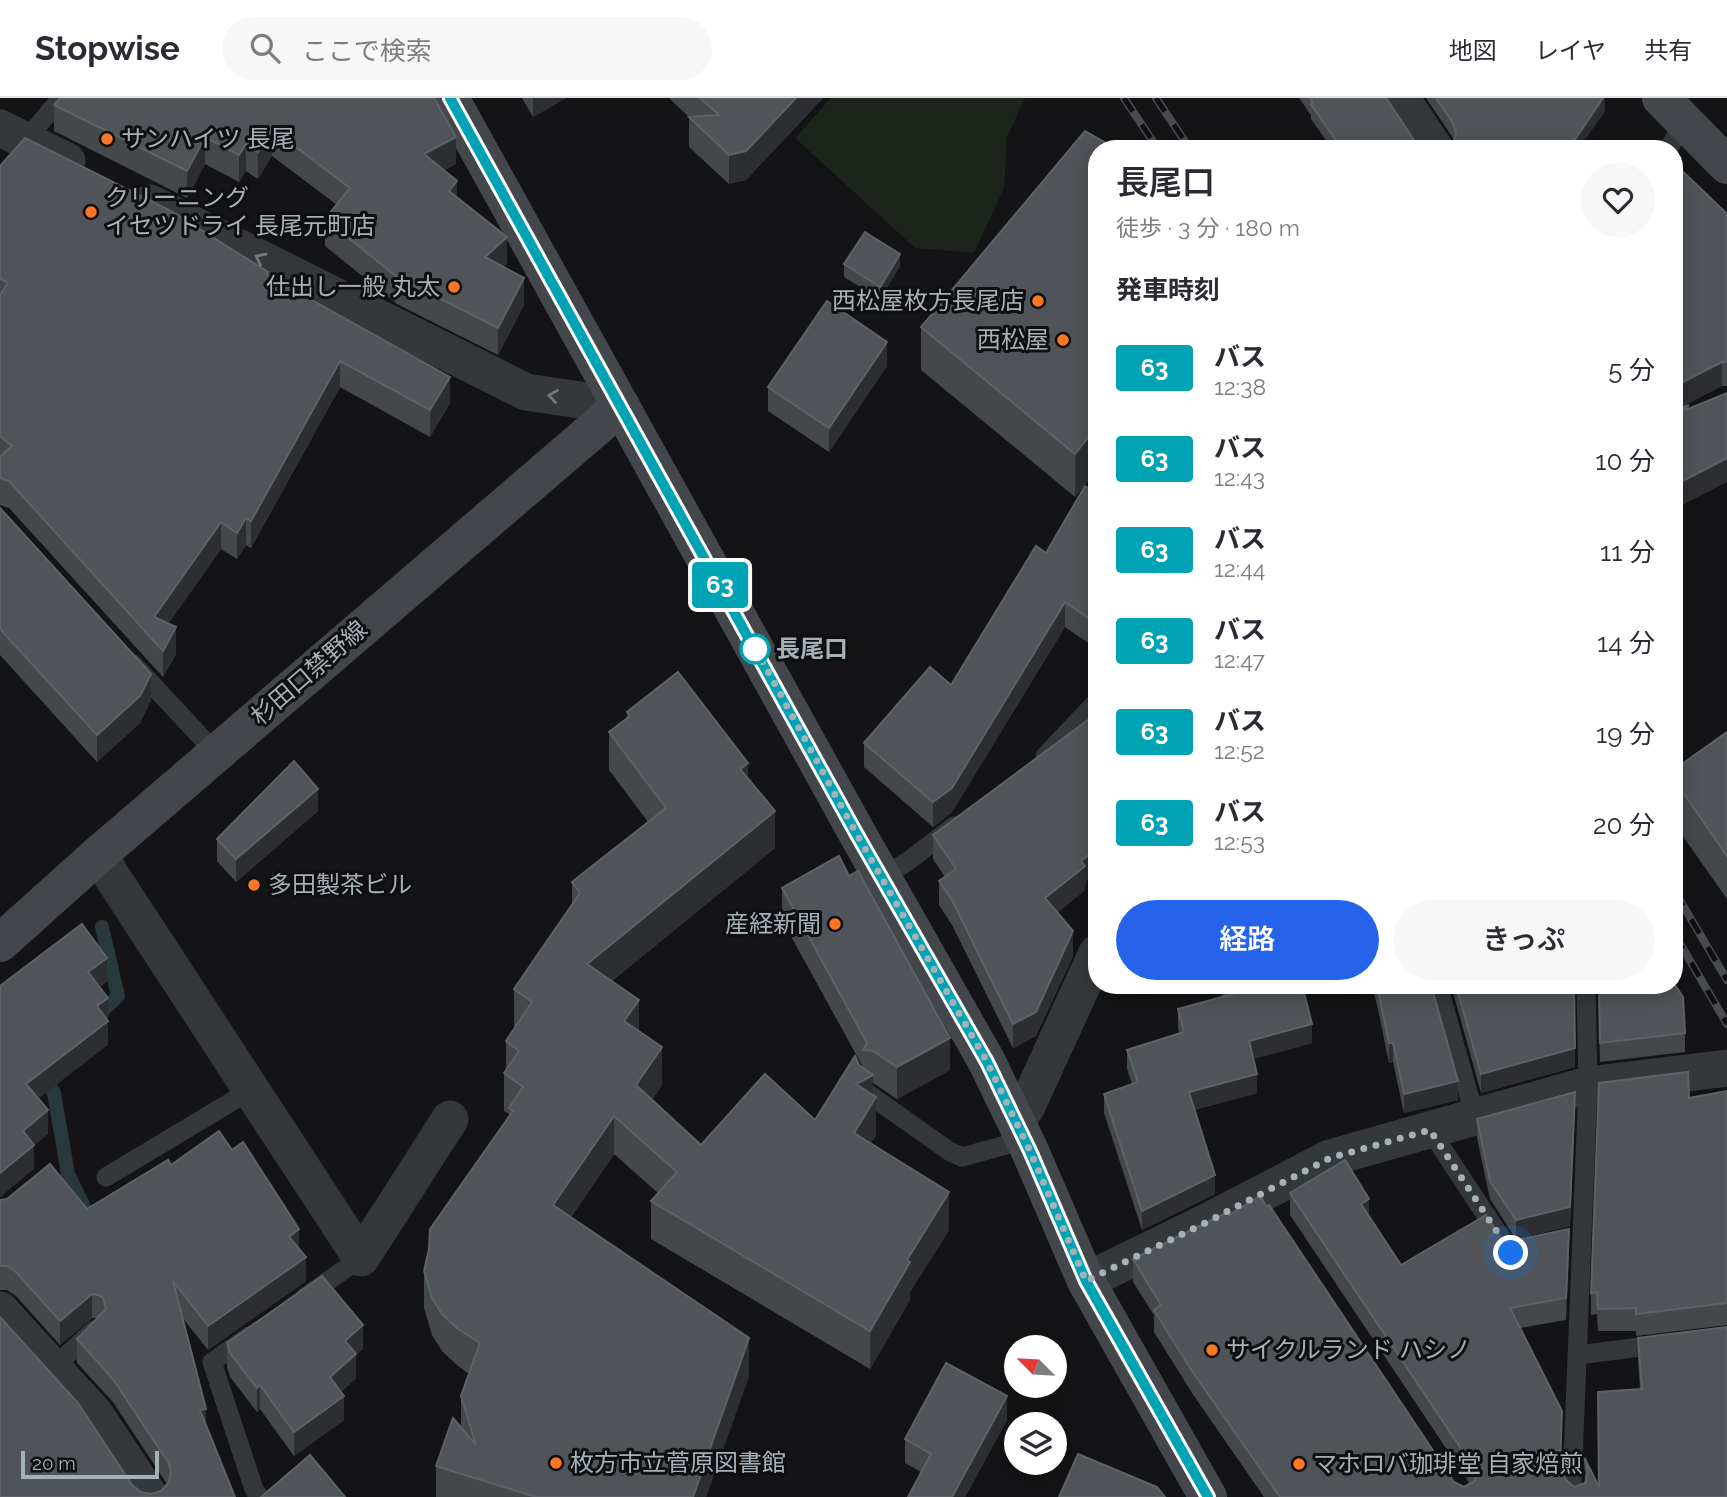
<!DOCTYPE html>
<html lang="ja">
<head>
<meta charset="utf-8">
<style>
  body { margin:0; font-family:Raleway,"Noto Sans JP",sans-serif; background:#f7f7f7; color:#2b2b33; height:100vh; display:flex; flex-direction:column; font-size:26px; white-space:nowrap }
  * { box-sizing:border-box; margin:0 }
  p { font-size:23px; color:#7c7c81 }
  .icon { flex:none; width:38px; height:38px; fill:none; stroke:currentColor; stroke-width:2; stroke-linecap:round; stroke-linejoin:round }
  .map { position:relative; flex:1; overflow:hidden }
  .sheet { position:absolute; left:1088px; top:42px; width:595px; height:854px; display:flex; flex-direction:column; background:#fff; border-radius:28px; box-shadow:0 4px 18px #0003 }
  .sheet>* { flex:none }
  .badge { padding:0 14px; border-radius:5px; font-size:24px; line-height:46px }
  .needle { width:46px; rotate:294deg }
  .fabs { position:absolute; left:1004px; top:1237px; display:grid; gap:14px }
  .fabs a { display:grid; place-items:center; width:63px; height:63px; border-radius:50%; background:#fff; box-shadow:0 4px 18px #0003; font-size:35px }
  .scale { position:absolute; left:21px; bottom:18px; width:138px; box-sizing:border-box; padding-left:7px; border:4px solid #a5b0b7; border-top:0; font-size:19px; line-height:24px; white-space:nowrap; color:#a5b0b7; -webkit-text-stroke:5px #0f0f11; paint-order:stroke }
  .you { position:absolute; width:35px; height:35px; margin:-18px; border:5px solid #fff; border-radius:50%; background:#1a73e8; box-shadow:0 0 0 10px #1a73e833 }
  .map>.badge { position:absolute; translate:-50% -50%; box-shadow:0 0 0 4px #fff }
  h2 { padding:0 28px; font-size:26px; line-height:63px }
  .round { display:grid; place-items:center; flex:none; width:74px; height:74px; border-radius:37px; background:#f7f7f7 }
  .head { display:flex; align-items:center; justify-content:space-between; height:119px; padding:0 28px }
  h1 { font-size:33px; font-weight:600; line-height:52px }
  .action { display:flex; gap:14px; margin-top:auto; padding:14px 28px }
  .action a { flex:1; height:80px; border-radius:42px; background:#2563eb; color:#fff; font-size:28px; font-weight:600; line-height:80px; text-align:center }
  .action a+a { background:#f7f7f7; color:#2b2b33 }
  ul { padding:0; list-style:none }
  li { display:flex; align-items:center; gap:21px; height:91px; padding:0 28px }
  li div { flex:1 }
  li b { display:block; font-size:26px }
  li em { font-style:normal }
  li .badge { min-width:77px; font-weight:700; text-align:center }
  header { display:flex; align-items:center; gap:42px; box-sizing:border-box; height:98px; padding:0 35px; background:#fff; border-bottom:2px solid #e1e1e2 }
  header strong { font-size:33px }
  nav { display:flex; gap:38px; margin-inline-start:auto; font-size:24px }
  .search { width:490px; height:63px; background:#f7f7f7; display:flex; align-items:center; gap:18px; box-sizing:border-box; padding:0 24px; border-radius:38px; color:#7c7c81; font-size:26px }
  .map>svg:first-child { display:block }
</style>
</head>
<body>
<header>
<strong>Stopwise</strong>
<div class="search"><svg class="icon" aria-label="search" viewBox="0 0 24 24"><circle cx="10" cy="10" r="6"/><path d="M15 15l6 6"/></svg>ここで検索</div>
<nav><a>地図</a><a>レイヤ</a><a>共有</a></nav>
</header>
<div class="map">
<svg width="1727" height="1399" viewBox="0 0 1727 1399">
  <rect width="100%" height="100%" fill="#141416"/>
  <!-- green -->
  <polygon fill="#1d241c" points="831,0 1025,0 1007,39 1004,90 974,155 915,150 795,40"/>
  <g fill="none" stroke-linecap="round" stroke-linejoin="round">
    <!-- stream -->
    <g stroke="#29383a" stroke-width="14">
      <polyline points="95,920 118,898 102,829"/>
      <polyline points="44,975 44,979 54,995 68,1076 90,1121"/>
    </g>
    <!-- lane -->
    <g stroke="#35383b" stroke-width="19">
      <polyline points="26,42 61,0"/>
      <polyline points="1668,51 1685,24"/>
      <polyline points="133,566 216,655"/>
      <polyline points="1045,658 1097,603"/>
      <polyline points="882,779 907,764 954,728"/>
      <polyline points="1438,887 1475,1019"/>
      <polyline points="867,995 949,1053 962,1059 1024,1042"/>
      <polyline points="1430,1032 1511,1155 1516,1154"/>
      <polyline points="106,1079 251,992"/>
      <polyline points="305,1199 361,1160"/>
      <polyline points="249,1238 212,1264 254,1391 259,1399"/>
      <polyline points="1578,1257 1664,1246"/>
      <polyline points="53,1270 94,1232"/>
      <polyline points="1576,1399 1572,1386 1588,987 1586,887"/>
    </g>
    <!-- street -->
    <g stroke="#35383b" stroke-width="37">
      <polyline points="1401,0 1435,51"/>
      <polyline points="0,30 67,63"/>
      <polyline points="150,105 526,294 621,308"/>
      <polyline points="98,757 361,1160 450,1021"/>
      <polyline points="1016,1024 1027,1008 1097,855"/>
      <polyline points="1086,1183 1205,1125 1330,1060 1588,987 1727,970"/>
      <polyline points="0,1212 95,1316 150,1399"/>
    </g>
    <!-- secondary -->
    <g stroke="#43474b" stroke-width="38">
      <polyline points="450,0 857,735 987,964 1030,1053 1086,1183 1208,1399"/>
      <polyline points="1661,0 1727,67"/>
      <polyline points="0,845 98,757 621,308"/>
    </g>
    <!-- rail casing -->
    <g stroke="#484c50" stroke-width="8">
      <g id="rail">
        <polyline points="1124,0 1158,51"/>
        <polyline points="1156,0 1190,51"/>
        <polyline points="1675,794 1727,882"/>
        <polyline points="1675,837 1727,926"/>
      </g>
    </g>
    <!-- rail -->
    <use href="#rail" stroke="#0f0f11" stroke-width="5" stroke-dasharray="16" stroke-linecap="butt"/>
  </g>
  <!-- wall -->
  <g fill="#45484b">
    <polygon points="434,0 456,66 444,72 457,100 507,166 503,169 524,207 498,257 397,206 325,148 325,121 337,107 272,58 258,81 246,73 239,84 205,66 187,100 54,33 54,7"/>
    <polygon points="522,0 566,0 533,19"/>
    <polygon points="669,0 823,0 746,82 729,86 689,49 689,19"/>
    <polygon points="1299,0 1386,0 1418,48 1421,51 1332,51 1311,21 1311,17"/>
    <polygon points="1426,0 1605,0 1605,13 1581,47 1454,45 1453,40"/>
    <polygon points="1097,51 1097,371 1075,399 921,272 921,229"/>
    <polygon points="0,68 268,178 450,305 430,339 340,289 251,450 246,447 237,461 221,451 168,526 176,556 163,579 9,410 0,407"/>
    <polygon points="1727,116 1727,288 1722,288 1675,312"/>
    <polygon points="844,166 900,168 880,201 844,179"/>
    <polygon points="887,268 829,354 768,313 768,289"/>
    <polygon points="1097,395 1097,551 1065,529 952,714 933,729 864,669 864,645 951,587 1046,455"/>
    <polygon points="0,410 151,602 140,625 97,664 0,557"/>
    <polygon points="1097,601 1085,792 1057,815 1073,858 1036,938 1013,950 952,827 939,807 939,783 945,779 933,761 933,737 1089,621 1089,610"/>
    <polygon points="627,614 748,681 775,750 612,883 639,933 662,987 652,1002 701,1047 815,1022 859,967 863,969 782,822 782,790 950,972 897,1001 873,985 876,1037 871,1045 949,1132 910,1194 910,1202 870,1271 651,1141 651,1103 658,1095 614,1056 571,1119 749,1278 706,1399 436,1399 436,1368 461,1329 461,1298 469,1276 458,1268 442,1253 432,1237 424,1210 424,1173 509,1019 509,1016 504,1013 504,975 506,973 506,943 515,930 514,929 514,891 572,807 572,784 648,724 609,672 609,634 627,620"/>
    <polygon points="1727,634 1727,801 1675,727 1675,671"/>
    <polygon points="318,713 236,784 217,763 217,741"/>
    <polygon points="1216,887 1302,887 1312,945 1253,961 1257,995 1194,1012 1215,1096 1142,1132 1104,1015 1104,996 1132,986 1127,971 1127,952 1179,935 1178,930 1178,911 1223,899"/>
    <polygon points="1372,887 1431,887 1458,1002 1404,1015 1393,964 1389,965 1378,911"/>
    <polygon points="1451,887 1574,887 1575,969 1481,995"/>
    <polygon points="1598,887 1685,935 1685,954 1600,964"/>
    <polygon points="1727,995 1727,1227 1636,1238 1636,1233 1598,1233 1597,1216 1591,1217 1591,1195 1689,1000"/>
    <polygon points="1575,1013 1570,1128 1516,1141 1490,1101 1477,1040 1477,1021"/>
    <polygon points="171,1067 299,1151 306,1183 208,1252 182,1219 206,1326 235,1399 0,1399 132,1387 141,1394 151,1396 161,1393 167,1386 113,1304 77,1265 77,1241 97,1220 92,1220 60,1247 16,1198 7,1192 0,1192 0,1102 87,1111"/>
    <polygon points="1290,1095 1369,1117 1401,1167 1501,1140 1507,1144 1569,1154 1566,1222 1520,1230 1562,1336 1561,1367 1565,1381 1574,1389 1585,1385 1584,1359 1599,1388 1640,1291 1638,1262 1638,1240 1727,1399 1264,1399 1192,1295 1154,1234 1154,1217 1133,1184 1133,1161 1229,1117 1454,1384 1464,1389 1470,1386 1290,1117"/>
    <polygon points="227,1245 363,1251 356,1257 356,1280 341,1294 344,1322 294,1358 260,1311 257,1314 230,1279 227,1269"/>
    <polygon points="1007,1322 965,1399 908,1399 921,1374 905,1365 905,1341"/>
  </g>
  <!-- shaded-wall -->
  <g fill="#2d2e31">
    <polygon points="533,0 566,0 533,19"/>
    <polygon points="796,0 823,0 746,82 729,86 729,57"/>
    <polygon points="1603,0 1605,0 1605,13 1578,51 1574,43"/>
    <polygon points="272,31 272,58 258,81 258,54"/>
    <polygon points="205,39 205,66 187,100 187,73"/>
    <polygon points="456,39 456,66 424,83 424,56"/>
    <polygon points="246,46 246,73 239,84 239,57"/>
    <polygon points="457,83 457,110 449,93"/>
    <polygon points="507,139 507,166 485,186 485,159"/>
    <polygon points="900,156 900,168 880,201 880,189"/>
    <polygon points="524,180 524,207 498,257 498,230"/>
    <polygon points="887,244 887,268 829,354 829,330"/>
    <polygon points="340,263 340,289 251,450 251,423"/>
    <polygon points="1722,264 1722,288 1675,312 1675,288"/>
    <polygon points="450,279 450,305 430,339 430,312"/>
    <polygon points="1097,328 1097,371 1075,399 1075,356"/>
    <polygon points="1727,360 1727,384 1675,411 1675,387"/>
    <polygon points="246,420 246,447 237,461 237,435"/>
    <polygon points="221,424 221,451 155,544 154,519"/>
    <polygon points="1065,504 1065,529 952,714 933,729 933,704"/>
    <polygon points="176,529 176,556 163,579 163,553"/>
    <polygon points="151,576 151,602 140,625 97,664 97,637"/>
    <polygon points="748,665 748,703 740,671"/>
    <polygon points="318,691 318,713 236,784 236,761"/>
    <polygon points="775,713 775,750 587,903 587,866"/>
    <polygon points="1097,750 1097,774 1085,784 1085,792 1045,824 1045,800 1081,763"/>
    <polygon points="1073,833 1073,858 1036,938 1013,950 1013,926"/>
    <polygon points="107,860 107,884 88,898 88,874"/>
    <polygon points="108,900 108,947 26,1010 26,986 97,908"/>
    <polygon points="639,902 639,939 624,923"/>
    <polygon points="1312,926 1312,945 1249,962 1249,943"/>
    <polygon points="950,940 950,972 897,1001 897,969"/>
    <polygon points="1389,945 1393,945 1393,964 1389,965"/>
    <polygon points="662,949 662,987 636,1025 636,987"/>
    <polygon points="1575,950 1575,969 1481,995 1481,976"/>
    <polygon points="1257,976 1257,995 1189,1013 1189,994"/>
    <polygon points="873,977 873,1004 876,999 876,1037 854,1072 854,1035 856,986"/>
    <polygon points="1458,983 1458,1002 1404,1015 1404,996"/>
    <polygon points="1575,994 1570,1128 1516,1141 1516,1122"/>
    <polygon points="48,1012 48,1036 34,1048 34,1071 0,1099 0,1075 23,1033"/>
    <polygon points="614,1018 614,1056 553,1144 553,1107"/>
    <polygon points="1215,1077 1215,1096 1142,1132 1142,1113"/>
    <polygon points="949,1094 949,1132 910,1194 910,1202 870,1271 870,1233 907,1162"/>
    <polygon points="1369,1101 1369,1123 1361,1106"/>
    <polygon points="299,1131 299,1155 289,1139"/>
    <polygon points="1569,1131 1569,1154 1566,1222 1566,1200"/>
    <polygon points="306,1159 306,1183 208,1252 208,1228"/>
    <polygon points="92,1196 92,1220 60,1247 60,1223"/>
    <polygon points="363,1227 363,1251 356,1257 356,1280 330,1303 330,1279 345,1243"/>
    <polygon points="749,1240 749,1278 706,1399 693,1399"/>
    <polygon points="260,1287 260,1311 257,1314 257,1290"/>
    <polygon points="344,1298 344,1322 294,1358 294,1334"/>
    <polygon points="1007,1298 1007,1322 965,1399 952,1399"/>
    <polygon points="206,1311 206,1334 200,1312"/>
  </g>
  <!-- building -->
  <g fill="#505357" stroke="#5d6266" stroke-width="2">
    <polygon points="60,0 434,0 456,39 424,56 457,83 449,93 507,139 485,159 524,180 498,230 397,179 325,121 350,90 272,31 258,54 246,46 239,57 205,39 187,73 54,7"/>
    <polygon points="700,0 796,0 746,53 729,57 689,19 719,17"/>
    <polygon points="1310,0 1386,0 1418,48 1421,51 1342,51 1311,6 1313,4"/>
    <polygon points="1436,0 1603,0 1574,43 1588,51 1449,51 1454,45 1456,35 1453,25"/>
    <polygon points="1085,33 1117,51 1097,51 1097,328 1075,356 921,229"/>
    <polygon points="25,40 171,113 268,174 267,177 450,279 430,312 340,263 251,423 246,420 237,435 221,424 154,519 176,529 163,553 9,383 0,380 0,359 12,348 0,338 0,197 8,185 0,180 0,68"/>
    <polygon points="1675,66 1727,116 1727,264 1722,264 1675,288"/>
    <polygon points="865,134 900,156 880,189 844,166"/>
    <polygon points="827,203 887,244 829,330 768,289"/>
    <polygon points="1727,295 1727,360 1675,387 1675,312 1689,307 1683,313"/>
    <polygon points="1085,388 1097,395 1097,526 1065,504 952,690 933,704 864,645 930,569 951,587 1036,448 1046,455"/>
    <polygon points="0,410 151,576 140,598 97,637 0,531"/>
    <polygon points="678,574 748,665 740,671 775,713 587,866 639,902 624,923 662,949 636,987 701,1047 765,976 815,1022 855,958 859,967 873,977 856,986 876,999 854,1035 949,1094 907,1162 910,1164 870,1233 651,1103 677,1074 614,1018 553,1107 749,1240 693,1399 536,1399 436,1368 453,1320 476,1347 461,1298 480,1245 458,1231 442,1216 432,1200 424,1173 429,1151 430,1131 513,1013 509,1010 523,989 504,975 519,953 506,943 532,904 514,891 580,795 572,784 666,710 609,634 630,618 627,614"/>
    <polygon points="1097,601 1097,750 1081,763 1085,768 1045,800 1073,833 1036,914 1013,926 952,802 939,783 956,771 933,737 1096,616 1089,610"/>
    <polygon points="1727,634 1727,758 1675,683 1675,671"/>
    <polygon points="294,663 318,691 236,761 217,741"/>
    <polygon points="839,758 849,778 858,773 950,940 897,969 873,953 863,952 867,945 782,790"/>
    <polygon points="82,826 107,860 88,874 108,900 97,908 108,923 26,986 48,1012 23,1033 34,1047 0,1075 0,888"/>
    <polygon points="1228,887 1302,887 1312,926 1249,943 1257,976 1189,994 1215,1077 1142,1113 1104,996 1138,984 1127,952 1184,934 1178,911 1233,896"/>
    <polygon points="1377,887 1431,887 1458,983 1404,996 1393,945 1389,945"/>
    <polygon points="1456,887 1574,887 1575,950 1481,976"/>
    <polygon points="1599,887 1675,887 1683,899 1685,935 1600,945"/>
    <polygon points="1688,974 1689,1000 1727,993 1727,1205 1636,1216 1636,1210 1598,1211 1597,1194 1591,1195 1599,985"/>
    <polygon points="1575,994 1570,1109 1516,1122 1490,1083 1477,1021"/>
    <polygon points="219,1033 232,1052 243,1044 299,1131 289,1139 306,1159 208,1228 173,1183 206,1311 200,1312 235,1399 0,1399 0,1219 78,1305 132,1387 141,1394 151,1396 161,1393 169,1384 171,1373 168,1364 113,1281 77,1241 106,1211 103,1200 98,1197 92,1196 60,1223 16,1174 7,1168 0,1168 0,1102 7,1101 50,1066 87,1111 168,1062 171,1067"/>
    <polygon points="1345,1062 1369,1101 1361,1106 1401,1167 1486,1117 1501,1140 1507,1144 1569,1131 1566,1200 1510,1210 1562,1313 1560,1364 1565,1381 1574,1389 1585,1385 1588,1374 1584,1359 1599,1389 1598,1294 1642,1291 1638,1240 1727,1229 1727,1399 1280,1399 1192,1273 1154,1212 1161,1207 1133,1161 1228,1114 1229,1117 1260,1098 1267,1109 1269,1107 1454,1384 1464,1389 1475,1383 1476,1377 1474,1370 1290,1095"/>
    <polygon points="322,1178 363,1227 345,1243 356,1256 330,1279 344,1298 294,1334 260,1287 257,1290 230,1255 227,1245"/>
    <polygon points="946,1265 1007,1298 952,1399 908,1399 931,1356 905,1341"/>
    <polygon points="1078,1356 1157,1389 1165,1399 1059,1399"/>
    <polygon points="310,1357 345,1399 261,1399"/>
  </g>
  <!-- one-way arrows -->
  <defs><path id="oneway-chevron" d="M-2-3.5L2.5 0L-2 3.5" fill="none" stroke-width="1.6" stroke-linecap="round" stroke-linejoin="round" transform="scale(1.75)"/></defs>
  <g stroke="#737a7f">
    <use href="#oneway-chevron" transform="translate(260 160) rotate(-153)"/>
    <use href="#oneway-chevron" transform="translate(553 298) rotate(-172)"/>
  </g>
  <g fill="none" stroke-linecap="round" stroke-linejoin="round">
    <!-- line casing -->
    <g stroke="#fff" stroke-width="16">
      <polyline id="line" points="450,0 856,735 987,964 1030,1053 1086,1183 1208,1399"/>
    </g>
    <!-- line -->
    <use href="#line" stroke="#00a3b4" stroke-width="10"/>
    <!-- walk -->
    <polyline stroke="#a5b0b7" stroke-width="7" stroke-dasharray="0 12.6" points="755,551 753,546 856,735 987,964 1030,1053 1086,1183 1205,1125 1330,1060 1430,1032 1511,1155"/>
  </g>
  <!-- markers -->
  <g fill="#fc7626" stroke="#0f0f11" stroke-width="2.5">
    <circle cx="107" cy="41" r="7"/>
    <circle cx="91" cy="114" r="7"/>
    <circle cx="454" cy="189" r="7"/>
    <circle cx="1038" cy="203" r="7"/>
    <circle cx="1063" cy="242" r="7"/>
    <circle cx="254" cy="787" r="7"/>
    <circle cx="835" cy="826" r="7"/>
    <circle cx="1212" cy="1252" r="7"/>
    <circle cx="556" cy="1365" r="7"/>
    <circle cx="1299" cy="1366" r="7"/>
  </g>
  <circle fill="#fff" stroke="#00a3b4" stroke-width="3.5" cx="755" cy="551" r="14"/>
  <g text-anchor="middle" stroke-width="6" stroke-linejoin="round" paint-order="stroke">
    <!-- poi labels -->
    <g font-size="24" fill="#a5b0b7" stroke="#0f0f11" text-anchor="start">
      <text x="121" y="49">サンハイツ 長尾</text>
      <text x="105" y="108">クリーニング<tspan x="105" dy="28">イセツドライ 長尾元町店</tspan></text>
      <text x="440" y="197" text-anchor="end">仕出し一般 丸太</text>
      <text x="1024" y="211" text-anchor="end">西松屋枚方長尾店</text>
      <text x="1049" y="250" text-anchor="end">西松屋</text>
      <text x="268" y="795">多田製茶ビル</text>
      <text x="821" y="834" text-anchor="end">産経新聞</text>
      <text x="1226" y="1260">サイクルランド ハシノ</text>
      <text x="570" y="1373">枚方市立菅原図書館</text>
      <text x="1313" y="1374">マホロバ珈琲堂 自家焙煎</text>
    </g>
    <!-- stop labels -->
    <g font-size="24" font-weight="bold" fill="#a5b0b7" stroke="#0f0f11" text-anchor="start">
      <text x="776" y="559">長尾口</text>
    </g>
    <!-- street labels -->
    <g font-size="24" fill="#a5b0b7" stroke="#0f0f11">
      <text transform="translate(309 575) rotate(-41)" y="8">杉田口禁野線</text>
    </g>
  </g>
</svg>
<div class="fabs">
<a><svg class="needle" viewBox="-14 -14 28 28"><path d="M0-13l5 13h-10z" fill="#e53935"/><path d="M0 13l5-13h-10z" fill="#7c7c81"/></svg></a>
<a><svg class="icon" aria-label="layers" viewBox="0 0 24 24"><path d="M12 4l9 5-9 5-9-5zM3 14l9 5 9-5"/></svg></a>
</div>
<div class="scale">20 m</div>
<div class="you" style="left:1511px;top:1155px"></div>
<b class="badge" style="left:720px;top:487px;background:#00a3b4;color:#fff">63</b>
<section class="sheet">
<div class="head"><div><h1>長尾口</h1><p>徒歩 · 3 分 · 180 m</p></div><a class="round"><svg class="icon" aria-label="heart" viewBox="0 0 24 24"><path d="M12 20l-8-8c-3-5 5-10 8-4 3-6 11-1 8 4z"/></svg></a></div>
<h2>発車時刻</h2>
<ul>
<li><span class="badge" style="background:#00a3b4;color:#fff">63</span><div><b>バス</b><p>12:38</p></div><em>5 分</em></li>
<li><span class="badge" style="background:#00a3b4;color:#fff">63</span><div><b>バス</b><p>12:43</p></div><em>10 分</em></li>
<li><span class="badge" style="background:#00a3b4;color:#fff">63</span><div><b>バス</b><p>12:44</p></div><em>11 分</em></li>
<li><span class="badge" style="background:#00a3b4;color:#fff">63</span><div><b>バス</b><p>12:47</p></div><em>14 分</em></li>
<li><span class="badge" style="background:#00a3b4;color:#fff">63</span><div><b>バス</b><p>12:52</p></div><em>19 分</em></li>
<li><span class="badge" style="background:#00a3b4;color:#fff">63</span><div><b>バス</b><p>12:53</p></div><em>20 分</em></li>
</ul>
<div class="action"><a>経路</a><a>きっぷ</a></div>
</section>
</div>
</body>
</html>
